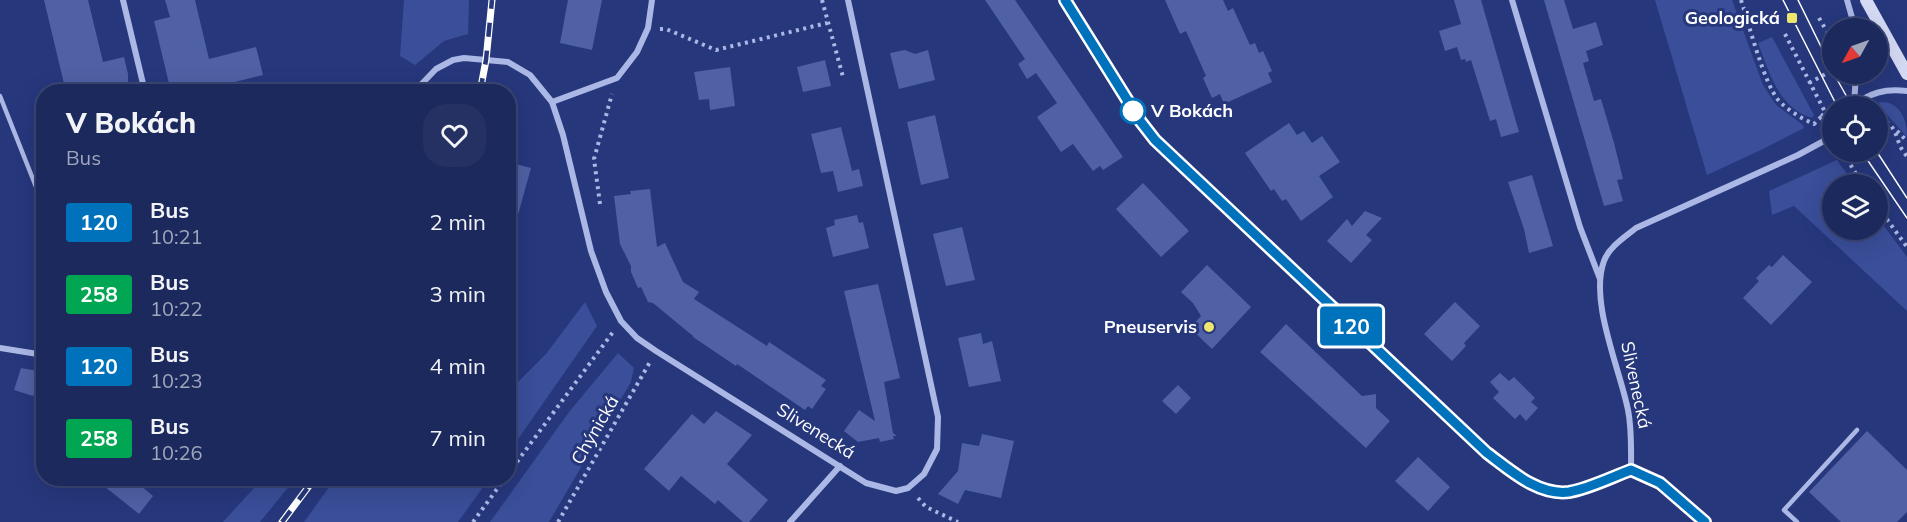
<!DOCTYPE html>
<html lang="en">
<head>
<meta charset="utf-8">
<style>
  body { margin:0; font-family:Mulish,sans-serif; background:#253163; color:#f1f3f6; height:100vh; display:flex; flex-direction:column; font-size:22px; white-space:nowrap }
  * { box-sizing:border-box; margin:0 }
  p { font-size:20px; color:#a0a6bc }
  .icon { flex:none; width:33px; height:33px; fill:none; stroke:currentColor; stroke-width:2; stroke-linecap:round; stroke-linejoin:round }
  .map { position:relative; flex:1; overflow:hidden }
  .panel { position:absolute; left:36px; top:84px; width:480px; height:402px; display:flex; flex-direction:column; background:#1c295d; border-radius:24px; box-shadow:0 6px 24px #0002,0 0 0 2px #3a4572 }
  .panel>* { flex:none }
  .badge { padding:0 12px; border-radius:4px; font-size:21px; line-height:39px }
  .needle { width:39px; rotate:230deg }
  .controls { position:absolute; left:1822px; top:18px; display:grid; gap:12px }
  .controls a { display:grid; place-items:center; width:66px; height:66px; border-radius:50%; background:#1c295d; box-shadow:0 6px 24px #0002,0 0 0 2px #3a4572; font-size:30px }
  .map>.badge { position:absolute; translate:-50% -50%; box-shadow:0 0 0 3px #fff }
  .round { display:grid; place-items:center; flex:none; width:63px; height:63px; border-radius:24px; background:#253163 }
  .summary { display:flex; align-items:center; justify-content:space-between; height:102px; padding:0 30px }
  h1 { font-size:28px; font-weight:800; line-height:45px }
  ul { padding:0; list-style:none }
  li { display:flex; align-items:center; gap:18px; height:72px; padding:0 30px }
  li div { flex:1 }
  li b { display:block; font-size:22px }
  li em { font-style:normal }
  li .badge { min-width:66px; font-weight:700; text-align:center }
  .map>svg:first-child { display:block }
</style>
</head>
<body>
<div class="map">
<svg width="1907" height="522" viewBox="0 0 1907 522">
  <rect width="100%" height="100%" fill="#26377c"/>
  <!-- green -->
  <g fill="#3a4e99">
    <polygon points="404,0 469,0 468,34 444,41 415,65 400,56"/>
    <polygon points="1655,0 1732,0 1763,85 1776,105 1803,125 1804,128 1763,149 1707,175"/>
    <path d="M1772 37 1814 115 1812 118C1778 108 1769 71 1758 43Z"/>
    <polygon points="1878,50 1886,66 1873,81 1864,74 1878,74"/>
    <path d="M1879 102C1900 101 1907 119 1907 137L1881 108Z"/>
    <polygon points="1837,160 1854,184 1833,184 1833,230 1878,230 1878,218 1907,257 1907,311 1794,206 1772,215 1769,191"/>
    <polygon points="585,302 597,326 509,452 509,388 515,385 546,354"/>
    <polygon points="618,353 634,368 631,382 549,522 490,522 569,412"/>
    <polygon points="263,478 295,479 260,522 223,522"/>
    <polygon points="335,479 335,478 489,479 458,522 304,522"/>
  </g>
  <!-- building -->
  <g fill="#4f60a4">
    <polygon points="44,0 88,0 103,62 124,57 128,74 128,92 66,92"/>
    <polygon points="165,0 195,0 209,59 256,47 263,75 218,86 219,92 171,92 154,21 170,17"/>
    <polygon points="568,0 602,0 592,50 560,43"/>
    <polygon points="985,0 1015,0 1123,157 1103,170 1100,166 1093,171 1073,144 1061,152 1037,117 1057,103 1036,73 1027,79 1018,64 1025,59"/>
    <polygon points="1165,0 1223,0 1228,11 1233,8 1250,45 1255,43 1259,53 1263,51 1272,71 1268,73 1272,82 1224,104 1220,94 1212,98 1203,78 1206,76 1186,31 1180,34"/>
    <polygon points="1454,0 1481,0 1519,132 1501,137 1496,119 1490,121 1471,60 1466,62 1465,59 1461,60 1457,47 1445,51 1439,31 1461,24"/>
    <polygon points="1544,0 1564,0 1573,29 1596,22 1603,45 1586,51 1589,61 1583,63 1594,101 1601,99 1614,143 1623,179 1617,180 1623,201 1604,206"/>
    <polygon points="905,50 915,54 928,50 935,80 899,89 890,53"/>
    <polygon points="825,60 831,86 803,92 797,67"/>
    <polygon points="730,67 735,106 710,110 709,99 699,100 694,72"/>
    <polygon points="935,115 949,178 921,185 907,122"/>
    <polygon points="1289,123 1297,135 1304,131 1312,143 1322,136 1340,162 1319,176 1333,197 1301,221 1286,199 1282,201 1274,189 1271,191 1245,153"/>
    <polygon points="841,127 852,171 859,169 863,186 838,192 833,171 821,173 811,134"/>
    <polygon points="508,162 531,168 514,229 508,228"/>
    <polygon points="1532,175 1553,246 1529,253 1524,229 1508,182"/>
    <polygon points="1143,183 1189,231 1161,257 1116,209"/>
    <polygon points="650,189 657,247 665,243 683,282 699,292 694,299 767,346 769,342 826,380 821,386 826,389 812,409 808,406 805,410 737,364 736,366 693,337 693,336 653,303 648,302 641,287 638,288 631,272 631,266 620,244 614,196 631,194 630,191"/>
    <polygon points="1365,211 1382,218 1366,235 1372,240 1351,263 1327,241 1347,219 1352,226"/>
    <polygon points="857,215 859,223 863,222 869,248 833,257 826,228 835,225 834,220"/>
    <polygon points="962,227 975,280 946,286 933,234"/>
    <polygon points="1783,255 1812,282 1771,325 1743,298 1759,281 1756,278 1769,265 1772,267"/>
    <polygon points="1207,265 1251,307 1212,349 1190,328 1201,316 1193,303 1181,292"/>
    <polygon points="878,284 900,378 884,382 893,433 897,436 893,436 894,439 880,442 879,438 858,442 844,431 859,410 875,421 844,291"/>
    <polygon points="1455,302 1480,326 1464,343 1466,346 1452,361 1424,334"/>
    <polygon points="1286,324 1362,396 1376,394 1376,408 1390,421 1366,448 1260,352"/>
    <polygon points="981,333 983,344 992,341 1001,381 969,387 958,338"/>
    <polygon points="21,368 43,372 33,396 14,390"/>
    <polygon points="1500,373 1509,381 1514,377 1535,398 1531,402 1538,408 1526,421 1520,414 1515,419 1493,398 1499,392 1490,382"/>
    <polygon points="1178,385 1191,398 1176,414 1162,401"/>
    <polygon points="716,411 752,435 727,464 768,500 749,522 743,522 718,500 715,504 681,476 669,491 644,469 692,414 704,424"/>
    <polygon points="1867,431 1907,470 1907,512 1897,522 1841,522 1809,492"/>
    <polygon points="982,434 1014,441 1001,498 965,490 958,504 938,494 958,471 962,443 979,446"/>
    <polygon points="1418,457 1450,487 1428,511 1395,481"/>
    <polygon points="94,478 132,478 153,496 139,514"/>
  </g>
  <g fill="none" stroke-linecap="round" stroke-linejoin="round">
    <!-- path -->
    <g stroke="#abb7e4" stroke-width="4" stroke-dasharray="3 4.5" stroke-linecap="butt">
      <polyline points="822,0 843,77"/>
      <path d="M1741 0C1749 24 1764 84 1779 101 1789 111 1801 118 1814 124L1822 116"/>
      <polyline points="1819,18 1833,42"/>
      <polyline points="660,29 666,29 716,50 827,23"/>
      <polyline points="1785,34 1825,112 1822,116 1823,118"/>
      <polyline points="1809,83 1833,70"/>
      <path d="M1879 119C1900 124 1894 144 1907 156"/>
      <polyline points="1897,131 1907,141"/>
      <polyline points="1843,152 1862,184"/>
      <polyline points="600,204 594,159 612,94"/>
      <polyline points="1878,207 1907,247"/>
      <polyline points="508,474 613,332"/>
      <polyline points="918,498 926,507 958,522"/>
      <polyline points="473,522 505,478"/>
      <polyline points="558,522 650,362"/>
    </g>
    <!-- service -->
    <g stroke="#abb7e4" stroke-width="4.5">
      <polyline points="0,96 44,207"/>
      <polyline points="1797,522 1784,510 1857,430"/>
    </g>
    <!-- minor -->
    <g stroke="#abb7e4" stroke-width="6">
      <polyline points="123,0 145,92"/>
      <polyline points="1512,0 1580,227 1600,279"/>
      <polyline points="1847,0 1855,28"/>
      <polyline points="414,92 436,69 453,60 464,58 508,62 530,75 552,102 563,135 591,251 606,292 621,321 637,338 656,351 866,483 896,491 908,488 924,474 937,449 938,417 848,0"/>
      <polyline points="552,102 617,78 637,52 648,28 652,0"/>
      <polyline points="1854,105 1856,74"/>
      <path d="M1853 106C1870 93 1885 88 1907 91"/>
      <polyline points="0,348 44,355"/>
      <path d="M1631 470C1631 450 1632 430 1628 410 1620 369 1589 301 1604 261 1609 247 1625 237 1636 228L1798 155 1822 142 1833 131"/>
      <polyline points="790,522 840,466"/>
    </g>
    <!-- tertiary -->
    <path stroke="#abb7e4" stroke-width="10" d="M1065 0 1141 122 1155 140 1487 453C1510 470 1538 496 1569 492 1588 489 1612 477 1631 470L1660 483 1705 522"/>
    <!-- secondary -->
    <polyline stroke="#d4daf4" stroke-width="12" points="1866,0 1907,74"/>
    <!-- tram -->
    <g stroke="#fff" stroke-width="1.5">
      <polyline points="1783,0 1837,106"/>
      <polyline points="1798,0 1833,71"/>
      <polyline points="1834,74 1852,106"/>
      <polyline points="1862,152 1907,218"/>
      <polyline points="1877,152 1907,198"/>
    </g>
    <!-- rail casing -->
    <g stroke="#fff" stroke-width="7">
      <g id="rail">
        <polyline points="480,92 486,60 492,0"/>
        <polyline points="282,522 315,478"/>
      </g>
    </g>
    <!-- rail -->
    <use href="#rail" stroke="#26377c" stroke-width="4.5" stroke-dasharray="14" stroke-linecap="butt"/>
  </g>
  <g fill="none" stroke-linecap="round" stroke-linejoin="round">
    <!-- line casing -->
    <g stroke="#fff" stroke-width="14">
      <path id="line" d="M1065 0 1141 122 1155 140 1487 453C1510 470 1538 496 1569 492 1588 489 1612 477 1631 470L1660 483 1705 522"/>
    </g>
    <!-- line -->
    <use href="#line" stroke="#0072bc" stroke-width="9"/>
  </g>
  <!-- markers -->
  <g fill="#ede770" stroke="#26377c" stroke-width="2">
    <rect x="1786" y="12" width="12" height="12" rx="3"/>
    <circle cx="1209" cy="327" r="6"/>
  </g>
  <circle fill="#fff" stroke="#0072bc" stroke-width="3" cx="1133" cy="111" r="12"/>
  <g text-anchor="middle" stroke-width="6" stroke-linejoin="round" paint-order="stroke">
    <!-- poi labels -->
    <g font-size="18" font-weight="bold" fill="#fff" stroke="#26377c" text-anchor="end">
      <text x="1780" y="24">Geologická</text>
      <text x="1197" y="333">Pneuservis</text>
    </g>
    <!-- stop labels -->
    <g font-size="18" font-weight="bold" fill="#fff" stroke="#26377c" text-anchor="start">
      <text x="1151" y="117">V Bokách</text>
    </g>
    <!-- street labels -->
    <g font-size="18" fill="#fff" stroke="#26377c">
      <text transform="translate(1636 385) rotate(78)" y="6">Slivenecká</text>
      <text transform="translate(595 430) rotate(-60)" y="6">Chýnická</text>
      <text transform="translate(816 431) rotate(32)" y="6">Slivenecká</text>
    </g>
  </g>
</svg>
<div class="controls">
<a><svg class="needle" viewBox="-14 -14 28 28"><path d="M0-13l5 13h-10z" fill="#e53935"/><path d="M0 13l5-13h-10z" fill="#a0a6bc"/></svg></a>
<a><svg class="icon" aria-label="locate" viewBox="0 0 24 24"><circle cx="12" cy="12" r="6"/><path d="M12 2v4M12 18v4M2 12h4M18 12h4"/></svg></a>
<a><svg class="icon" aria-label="layers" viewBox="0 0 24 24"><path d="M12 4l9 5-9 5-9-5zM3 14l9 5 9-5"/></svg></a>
</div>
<b class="badge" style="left:1351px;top:326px;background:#0072bc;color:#fff">120</b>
<section class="panel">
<div class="summary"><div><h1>V Bokách</h1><p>Bus</p></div><a class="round"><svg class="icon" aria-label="heart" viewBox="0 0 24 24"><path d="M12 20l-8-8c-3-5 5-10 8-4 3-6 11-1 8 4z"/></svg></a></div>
<ul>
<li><span class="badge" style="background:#0072bc;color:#fff">120</span><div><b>Bus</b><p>10:21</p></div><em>2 min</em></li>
<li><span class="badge" style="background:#00a651;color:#fff">258</span><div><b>Bus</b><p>10:22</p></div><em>3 min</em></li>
<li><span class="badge" style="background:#0072bc;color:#fff">120</span><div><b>Bus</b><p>10:23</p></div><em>4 min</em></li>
<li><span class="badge" style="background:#00a651;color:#fff">258</span><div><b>Bus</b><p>10:26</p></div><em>7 min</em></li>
</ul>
</section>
</div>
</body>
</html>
